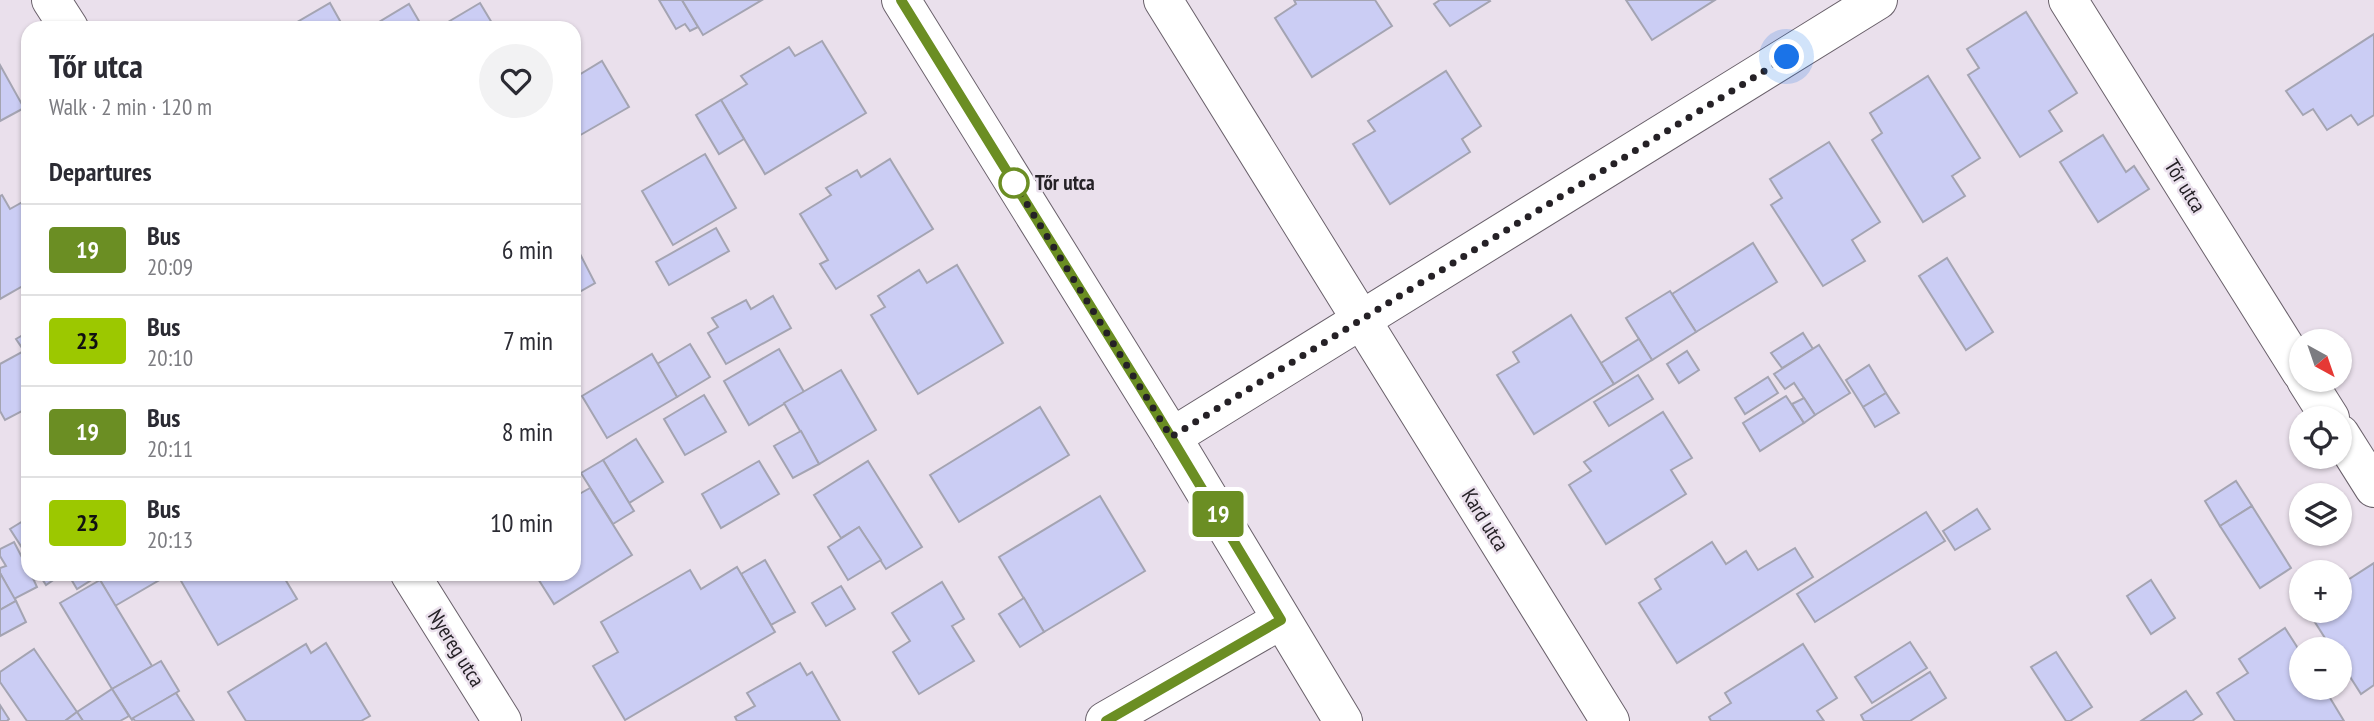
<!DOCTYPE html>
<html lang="en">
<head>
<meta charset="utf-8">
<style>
  body { margin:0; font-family:"PT Sans Narrow",sans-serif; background:#f2f2f3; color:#2b2b33; height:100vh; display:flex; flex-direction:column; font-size:26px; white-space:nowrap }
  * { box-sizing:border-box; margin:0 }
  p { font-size:23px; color:#7c7c81 }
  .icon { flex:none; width:38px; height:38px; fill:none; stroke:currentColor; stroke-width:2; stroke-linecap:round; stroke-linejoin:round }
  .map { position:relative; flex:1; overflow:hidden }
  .sheet { position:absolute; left:21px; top:21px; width:560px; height:560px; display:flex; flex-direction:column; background:#fff; border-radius:21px; box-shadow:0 2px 5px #0004 }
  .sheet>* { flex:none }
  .badge { padding:0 14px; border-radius:5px; font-size:24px; line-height:46px }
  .needle { width:46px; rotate:140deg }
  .fabs { position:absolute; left:2289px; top:329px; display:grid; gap:14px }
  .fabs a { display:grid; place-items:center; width:63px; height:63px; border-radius:50%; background:#fff; box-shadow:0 2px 5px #0004; font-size:35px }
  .you { position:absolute; width:35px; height:35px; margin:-18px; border:5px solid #fff; border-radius:50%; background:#1a73e8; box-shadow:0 0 0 10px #1a73e833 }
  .map>.badge { position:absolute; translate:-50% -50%; box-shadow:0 0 0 4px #fff }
  h2 { padding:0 28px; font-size:26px; line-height:63px }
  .round { display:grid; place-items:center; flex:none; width:74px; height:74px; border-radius:37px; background:#f2f2f3 }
  .summary { display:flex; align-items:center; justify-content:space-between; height:119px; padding:0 28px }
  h1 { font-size:33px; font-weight:700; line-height:52px }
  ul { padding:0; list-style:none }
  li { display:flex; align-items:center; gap:21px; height:91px; padding:0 28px; border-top:2px solid #e1e1e2 }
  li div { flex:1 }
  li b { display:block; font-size:26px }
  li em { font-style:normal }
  li .badge { min-width:77px; font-weight:700; text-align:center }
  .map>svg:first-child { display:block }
</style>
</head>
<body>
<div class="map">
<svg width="2374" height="721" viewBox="0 0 2374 721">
  <rect width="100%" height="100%" fill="#eae0ec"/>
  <!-- building -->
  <g fill="#cbcdf4" stroke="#a4a4b2" stroke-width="2">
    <polygon points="659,0 682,0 698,27 690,31 685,24 676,29"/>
    <polygon points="682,0 762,0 703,35"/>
    <polygon points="1294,0 1375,0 1392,26 1312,77 1275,18 1296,4"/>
    <polygon points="1440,0 1489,0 1490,1 1450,26 1434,4"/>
    <polygon points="1626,0 1715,0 1652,40"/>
    <polygon points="330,3 344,28 287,28"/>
    <polygon points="480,3 495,28 438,28"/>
    <polygon points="409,4 423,28 369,28"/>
    <polygon points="2026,12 2077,93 2049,111 2062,131 2020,157 1968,75 1979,68 1967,49"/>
    <polygon points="2374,34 2374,115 2358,125 2351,115 2327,130 2313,109 2303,115 2286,91"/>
    <polygon points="822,41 866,113 765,174 721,100 747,84 741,76 789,47 795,56"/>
    <polygon points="602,61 629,107 577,137 574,132 574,78"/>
    <polygon points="0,65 24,108 0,121"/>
    <polygon points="1446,71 1481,126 1462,139 1470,152 1390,204 1353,144 1375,131 1368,121"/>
    <polygon points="1928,76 1980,158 1952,176 1965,196 1923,222 1872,140 1882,133 1870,113"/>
    <polygon points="721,100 744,139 719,154 696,115"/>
    <polygon points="2103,135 2126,172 2134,166 2149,189 2098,222 2060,162"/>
    <polygon points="1829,142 1880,222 1852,240 1865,261 1823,286 1771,205 1782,198 1770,179"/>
    <polygon points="705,154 736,208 673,245 642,191"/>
    <polygon points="890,159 933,229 836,289 820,264 828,260 800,214 831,195 826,188 857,170 861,177"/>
    <polygon points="2,195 10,209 28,199 28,283 0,299 0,196"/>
    <polygon points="716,228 729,251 669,285 656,262"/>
    <polygon points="1753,243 1777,282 1696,332 1672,294"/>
    <polygon points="579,252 595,283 574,295 574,255"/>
    <polygon points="1947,258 1993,332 1966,350 1919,276"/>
    <polygon points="957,265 1003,343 918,394 871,315 885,307 878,296 919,270 927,283"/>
    <polygon points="1670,291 1696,332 1652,360 1626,318"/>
    <polygon points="773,296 791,328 726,364 708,333 718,327 712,318 746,300 751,309"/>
    <polygon points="1571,315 1614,384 1534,434 1497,375 1519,362 1513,352"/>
    <polygon points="28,332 28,408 5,420 0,411 0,364 24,351 16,339"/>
    <polygon points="1803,333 1813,349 1782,368 1771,353"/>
    <polygon points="1639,339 1652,360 1614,384 1601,363"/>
    <polygon points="690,344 710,377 677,397 657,364"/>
    <polygon points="1819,345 1850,393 1815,415 1794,383 1785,389 1774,374"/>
    <polygon points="779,349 804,392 749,425 724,381"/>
    <polygon points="1687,351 1699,370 1679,383 1667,364"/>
    <polygon points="652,354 677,397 607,438 582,396"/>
    <polygon points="1869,365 1886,393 1863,407 1846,380"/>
    <polygon points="841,370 876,430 819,464 784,403"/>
    <polygon points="1638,375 1653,399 1609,426 1594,402"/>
    <polygon points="1768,377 1778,393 1745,414 1735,398"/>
    <polygon points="1886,393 1899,413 1875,427 1863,407"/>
    <polygon points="704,395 726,432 685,455 664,419"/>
    <polygon points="1786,396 1804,423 1760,451 1743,423"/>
    <polygon points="1804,398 1815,415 1804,423 1792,404"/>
    <polygon points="1040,407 1069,455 959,522 930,475"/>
    <polygon points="1663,412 1692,458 1671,470 1686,494 1606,544 1569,485 1591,471 1584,462"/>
    <polygon points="801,431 819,464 793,478 774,446"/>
    <polygon points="636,439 663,482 629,503 603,460"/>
    <polygon points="603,460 634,511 613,524 581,473"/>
    <polygon points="759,461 779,494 721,528 702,494"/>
    <polygon points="868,461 922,547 886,569 859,527 841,538 814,495"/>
    <polygon points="2236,481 2252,506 2220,526 2205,501"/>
    <polygon points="590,488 632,555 554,604 535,574 574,574 574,497"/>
    <polygon points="1100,496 1145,571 1044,632 999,557"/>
    <polygon points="2252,506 2291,568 2260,588 2220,526"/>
    <polygon points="1977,509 1990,529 1955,550 1943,531"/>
    <polygon points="1926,512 1945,541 1815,622 1797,594"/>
    <polygon points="28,518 28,557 10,529"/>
    <polygon points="859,527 881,560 848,580 828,547"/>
    <polygon points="14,542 28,569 28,574 31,574 37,587 14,599 0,573 0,568 6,566 0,556 0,549"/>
    <polygon points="1712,542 1726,564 1746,551 1758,570 1795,548 1813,577 1677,663 1639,603 1661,589 1655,579"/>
    <polygon points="765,560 795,612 771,625 741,574"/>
    <polygon points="2374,563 2374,685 2361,694 2340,661 2340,649 2332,649 2311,616 2320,611 2340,611 2340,585"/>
    <polygon points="737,567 775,632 625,720 593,666 618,652 601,622 690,570 701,589"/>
    <polygon points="0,573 16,601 0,610"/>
    <polygon points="39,574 62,574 46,585"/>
    <polygon points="68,574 101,574 77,589"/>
    <polygon points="109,574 167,574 168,575 115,606 100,580"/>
    <polygon points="177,574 282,574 297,599 218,645"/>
    <polygon points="100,580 152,666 112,689 60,603"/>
    <polygon points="2151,580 2175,618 2151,634 2127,596"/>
    <polygon points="942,582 964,619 952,626 974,661 919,694 893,652 910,641 892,613"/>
    <polygon points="841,586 855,609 826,626 812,603"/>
    <polygon points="1024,598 1044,632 1020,647 999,614"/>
    <polygon points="16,601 26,622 0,636 0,610"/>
    <polygon points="2285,628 2301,653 2301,688 2324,688 2344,721 2235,721 2217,693 2248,673 2239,659"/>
    <polygon points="1910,642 1927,668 1872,703 1855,677"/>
    <polygon points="326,643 370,716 361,721 246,721 228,692 306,644 311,653"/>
    <polygon points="1803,644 1837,698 1817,711 1824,721 1711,721 1709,717 1731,703 1725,693"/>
    <polygon points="34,649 77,712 65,721 27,721 0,682 0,672"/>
    <polygon points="2056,652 2092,707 2070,721 2066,721 2031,667"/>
    <polygon points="161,661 179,691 132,720 112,689"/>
    <polygon points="800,663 807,675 812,672 840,721 737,721 735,717 755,706 747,693"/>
    <polygon points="1930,672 1946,698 1910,721 1864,721 1861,715"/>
    <polygon points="112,689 129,716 120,721 83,721 77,712"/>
    <polygon points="2186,691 2202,714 2192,721 2141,721"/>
    <polygon points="176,693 194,721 135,721 133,718"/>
    <polygon points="0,705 9,719 7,721 0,721"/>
    <polygon points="77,712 83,721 65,721"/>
  </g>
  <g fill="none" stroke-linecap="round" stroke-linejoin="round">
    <!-- minor casing -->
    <g stroke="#6a616b" stroke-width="40">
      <g id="minor">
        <polyline points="51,0 69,28"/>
        <polyline points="901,0 1172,437 1343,721"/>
        <polyline points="1163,0 1610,721"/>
        <polyline points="2068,0 2301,372"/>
        <polyline points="2306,380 2330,418"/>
        <polyline points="2340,434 2374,488"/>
        <polyline points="1172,437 1878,0"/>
        <polyline points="410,574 502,721"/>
        <polyline points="1105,721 1281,620"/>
      </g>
    </g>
    <!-- minor -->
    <use href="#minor" stroke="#fff" stroke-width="38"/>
  </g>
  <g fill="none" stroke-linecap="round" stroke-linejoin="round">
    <!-- line casing -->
    <g stroke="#fff" stroke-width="16">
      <polyline id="line" points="901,0 1157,414 1281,620 1106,721"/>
    </g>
    <!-- line -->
    <use href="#line" stroke="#6b8e23" stroke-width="10"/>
    <!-- walk -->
    <polyline stroke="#252126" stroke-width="7" stroke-dasharray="0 12.6" points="1014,183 1171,437 1787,57"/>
  </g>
  <!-- markers -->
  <circle fill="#fff" stroke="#6b8e23" stroke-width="3.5" cx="1014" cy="183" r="14"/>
  <g text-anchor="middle" stroke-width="5" stroke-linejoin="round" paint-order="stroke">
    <!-- stop labels -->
    <g font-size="21" font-weight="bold" fill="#252126" stroke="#eae0ec" text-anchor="start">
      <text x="1035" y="190">Tőr utca</text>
    </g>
    <!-- street labels -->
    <g font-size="21" fill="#252126" stroke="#eae0ec">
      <text transform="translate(2185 186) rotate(58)" y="7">Tőr utca</text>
      <text transform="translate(1485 520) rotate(58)" y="7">Kard utca</text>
      <text transform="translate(456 648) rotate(58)" y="7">Nyereg utca</text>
    </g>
  </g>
</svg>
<div class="fabs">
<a><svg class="needle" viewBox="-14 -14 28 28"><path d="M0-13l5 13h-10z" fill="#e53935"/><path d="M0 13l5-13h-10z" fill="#7c7c81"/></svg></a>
<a><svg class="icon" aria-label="locate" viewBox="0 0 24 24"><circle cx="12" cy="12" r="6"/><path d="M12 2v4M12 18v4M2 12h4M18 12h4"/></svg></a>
<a><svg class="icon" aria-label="layers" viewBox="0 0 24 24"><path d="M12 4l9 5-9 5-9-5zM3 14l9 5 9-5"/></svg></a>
<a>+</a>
<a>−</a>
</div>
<div class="you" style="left:1787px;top:57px"></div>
<b class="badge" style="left:1218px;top:514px;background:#6b8e23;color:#fff">19</b>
<section class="sheet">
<div class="summary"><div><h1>Tőr utca</h1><p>Walk · 2 min · 120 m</p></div><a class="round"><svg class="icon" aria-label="heart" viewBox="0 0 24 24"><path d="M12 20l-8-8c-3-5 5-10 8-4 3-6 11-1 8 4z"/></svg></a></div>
<h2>Departures</h2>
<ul>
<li><span class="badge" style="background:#6b8e23;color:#fff">19</span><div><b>Bus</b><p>20:09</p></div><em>6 min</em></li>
<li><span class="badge" style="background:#9cc800;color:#111">23</span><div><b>Bus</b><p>20:10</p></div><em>7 min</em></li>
<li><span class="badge" style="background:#6b8e23;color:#fff">19</span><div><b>Bus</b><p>20:11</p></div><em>8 min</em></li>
<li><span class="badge" style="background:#9cc800;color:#111">23</span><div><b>Bus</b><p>20:13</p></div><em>10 min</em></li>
</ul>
</section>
</div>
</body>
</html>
